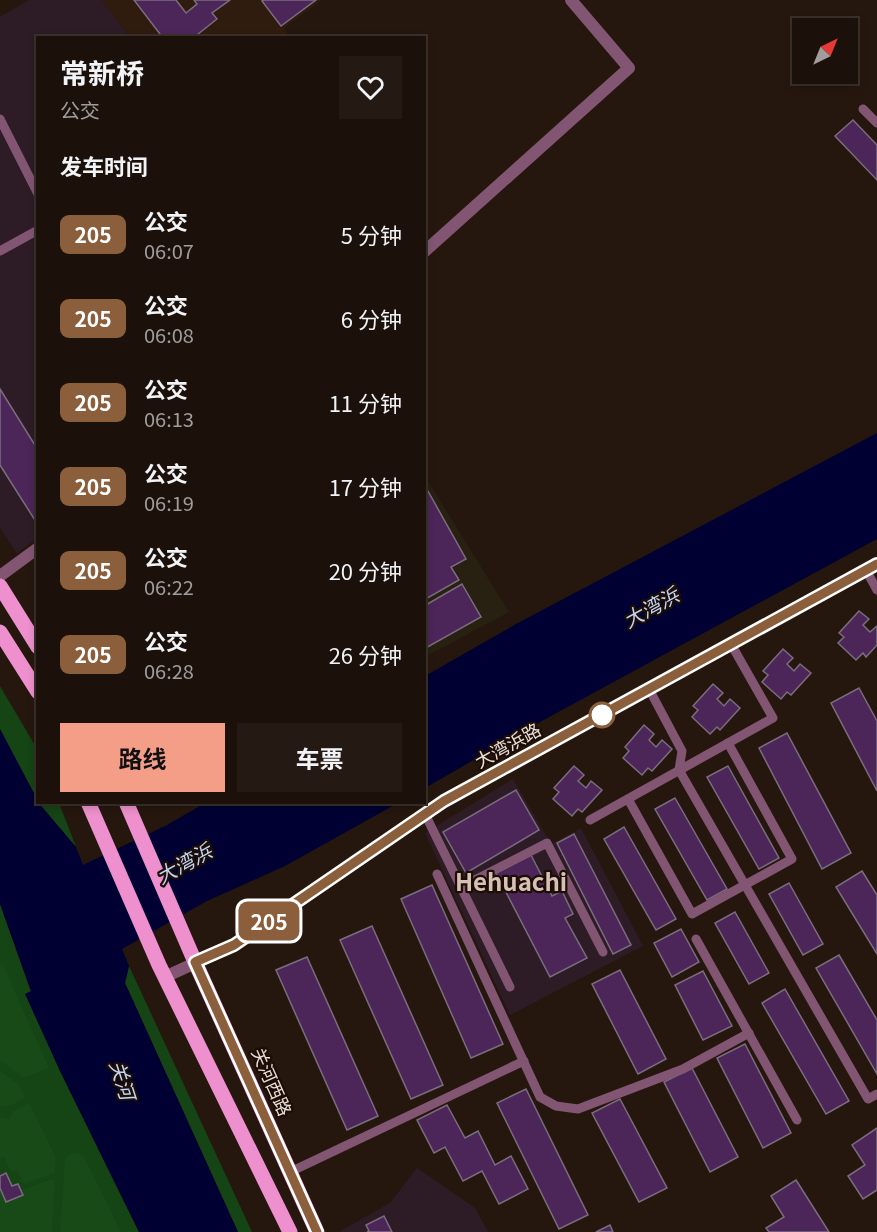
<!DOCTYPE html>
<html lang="zh">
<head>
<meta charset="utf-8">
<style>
  body { margin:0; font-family:Georgia,"Noto Sans SC",serif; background:#251a13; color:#f1f3f6; height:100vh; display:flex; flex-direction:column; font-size:22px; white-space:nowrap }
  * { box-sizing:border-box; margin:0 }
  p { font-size:20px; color:#a09d9c }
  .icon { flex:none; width:33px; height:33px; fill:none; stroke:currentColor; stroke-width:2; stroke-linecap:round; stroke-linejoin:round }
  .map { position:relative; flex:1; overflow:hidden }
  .drawer { position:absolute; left:36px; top:36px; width:390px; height:768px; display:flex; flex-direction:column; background:#1c110a; border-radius:0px; box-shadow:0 3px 9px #0003,0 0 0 2px #3a312b }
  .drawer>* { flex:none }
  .badge { padding:0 12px; border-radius:9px; font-size:21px; line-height:39px }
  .needle { width:39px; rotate:43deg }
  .fabs { position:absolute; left:792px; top:18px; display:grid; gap:12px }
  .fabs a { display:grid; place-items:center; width:66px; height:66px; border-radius:0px; background:#1c110a; box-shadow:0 3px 9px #0003,0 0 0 2px #3a312b; font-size:30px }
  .map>.badge { position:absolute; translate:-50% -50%; box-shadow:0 0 0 3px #fff }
  h2 { padding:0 24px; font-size:22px; line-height:54px }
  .round { display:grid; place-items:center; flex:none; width:63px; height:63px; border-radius:0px; background:#251a13 }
  .headline { display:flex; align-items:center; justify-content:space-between; height:102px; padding:0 24px }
  h1 { font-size:28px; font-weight:700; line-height:45px }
  .cta { display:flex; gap:12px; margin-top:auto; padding:12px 24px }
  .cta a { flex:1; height:69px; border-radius:0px; background:#f49e88; color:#111; font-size:24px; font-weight:700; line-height:69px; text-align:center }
  .cta a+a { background:#251a13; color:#f1f3f6 }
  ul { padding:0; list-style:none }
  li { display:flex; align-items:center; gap:18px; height:84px; padding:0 24px }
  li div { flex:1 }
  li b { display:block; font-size:22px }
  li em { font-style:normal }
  li .badge { min-width:66px; font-weight:700; text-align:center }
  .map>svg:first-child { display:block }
</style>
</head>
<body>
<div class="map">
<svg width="877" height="1232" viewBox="0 0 877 1232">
  <rect width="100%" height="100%" fill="#26170e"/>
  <!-- commercial -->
  <g fill="#2d1c25">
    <polygon points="29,0 102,0 130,37 38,38 38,538 17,553 0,528 0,17"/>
    <polygon points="513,779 551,844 581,828 643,946 510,1015 425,833"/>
    <polygon points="417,1168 475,1208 488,1232 339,1232 390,1203"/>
  </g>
  <!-- industrial -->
  <polygon fill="#282111" points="424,475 509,612 425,657 424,657"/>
  <!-- built -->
  <polygon fill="#301b0f" points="102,0 322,0 284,28 290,38 130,37"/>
  <!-- green -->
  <g fill="#154415">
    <polygon points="0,686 37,749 37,799 0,729"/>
    <polygon points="39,803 59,803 76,847 44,812"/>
    <polygon points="0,904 31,992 26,994 60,1071 139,1232 0,1232"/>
    <polygon points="129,966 252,1232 238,1232 125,983"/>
  </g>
  <!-- forest -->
  <g fill="#174a17">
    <polygon points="0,964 3,965 49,1068 24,1078 0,1060"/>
    <polygon points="0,1071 19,1085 26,1097 10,1106 5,1105 0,1107"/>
    <polygon points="29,1103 55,1156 55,1173 23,1184 17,1170 11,1172 4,1157 0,1158 0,1117 9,1119 13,1112"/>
    <polygon points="77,1153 84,1157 121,1232 60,1232 65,1159 70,1154"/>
    <polygon points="55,1178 52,1232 0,1232 0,1188 6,1202 23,1195 21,1190"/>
  </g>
  <!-- water -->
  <g fill="#000132">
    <polygon points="877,433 877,539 540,722 425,788 425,676 516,624"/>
    <polygon points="0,729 37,799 38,802 76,847 83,865 167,825 205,803 398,803 285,866 207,901 122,949 129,966 125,983 238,1232 139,1232 60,1071 25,994 31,991 0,904"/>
  </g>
  <!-- building -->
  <g fill="#4c2559" stroke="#7a6d7e" stroke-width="1.5">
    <polygon points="134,0 176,0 186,13 197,4 194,0 230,0 212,13 217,19 193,38 163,38"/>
    <polygon points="264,0 316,0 281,26 262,1"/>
    <polygon points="853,120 877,145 877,180 835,136"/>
    <polygon points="0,389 38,450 38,525 0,465"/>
    <polygon points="424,484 466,559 451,567 459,580 424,600"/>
    <polygon points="462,584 481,617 424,649 424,606"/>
    <polygon points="859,611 869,619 863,625 870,632 877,626 877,645 866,657 863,653 856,660 838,643 844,637 839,633"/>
    <polygon points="783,649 793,658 787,664 794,671 800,664 811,673 791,695 787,692 781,699 762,682 768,675 763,671"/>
    <polygon points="713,684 723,693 717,699 724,706 730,699 740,708 720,730 717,727 710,734 692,717 698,710 693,706"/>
    <polygon points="859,688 877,721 877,791 831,703"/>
    <polygon points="644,725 654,734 649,740 656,747 662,740 672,749 652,771 648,768 642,775 623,758 629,751 625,747"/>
    <polygon points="787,733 851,853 822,869 759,748"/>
    <polygon points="574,766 584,775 578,781 586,788 591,781 602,790 582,812 578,809 572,816 553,799 559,792 554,788"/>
    <polygon points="728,766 779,858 759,869 707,777"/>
    <polygon points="516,790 539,830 466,873 443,832"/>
    <polygon points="675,798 727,889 707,900 655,809"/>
    <polygon points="624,827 676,919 656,930 604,839"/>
    <polygon points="574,834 631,945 613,954 557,843"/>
    <polygon points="531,855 552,896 562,891 573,914 565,918 587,958 550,977 496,873"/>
    <polygon points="862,871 877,895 877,954 836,887"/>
    <polygon points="789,883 823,944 803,955 769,894"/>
    <polygon points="432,885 503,1044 471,1058 401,899"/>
    <polygon points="735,912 769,973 749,984 715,923"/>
    <polygon points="372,926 443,1085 411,1099 340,940"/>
    <polygon points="681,929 699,962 672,977 654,943"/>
    <polygon points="839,955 877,1020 877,1074 816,968"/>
    <polygon points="307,957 378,1116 347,1130 276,970"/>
    <polygon points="620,970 666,1059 638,1074 592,984"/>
    <polygon points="703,971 732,1026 703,1040 675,985"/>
    <polygon points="785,989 849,1101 826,1114 762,1003"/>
    <polygon points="745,1044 791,1133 763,1148 717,1058"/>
    <polygon points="692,1068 738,1157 710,1172 664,1082"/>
    <polygon points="526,1089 588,1215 559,1229 497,1103"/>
    <polygon points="620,1099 667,1188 639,1202 592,1113"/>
    <polygon points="447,1105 465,1138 478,1131 495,1165 511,1156 528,1189 499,1204 482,1171 463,1181 445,1147 434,1153 417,1120"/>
    <polygon points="877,1128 877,1190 863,1199 848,1176 865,1165 852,1145"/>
    <polygon points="6,1173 12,1186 18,1184 23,1195 6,1202 0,1188 0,1176"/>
    <polygon points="796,1180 829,1232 769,1232 766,1228 784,1217 771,1196"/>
    <polygon points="384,1216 392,1232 367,1232 369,1231 366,1225"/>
    <polygon points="610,1225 613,1232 596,1232"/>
  </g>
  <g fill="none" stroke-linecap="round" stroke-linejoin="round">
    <!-- service -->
    <g stroke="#825673" stroke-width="9">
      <polyline points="863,109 877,123"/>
      <polyline points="0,119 38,194"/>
      <polyline points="0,251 38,230"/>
      <polyline points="866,570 877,590"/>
      <polyline points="649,689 682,751 679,770 868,1099 877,1094"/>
      <polyline points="628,799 692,914 792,859 728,743"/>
      <polyline points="425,814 510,987"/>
      <polyline points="590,820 773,718 731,644"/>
      <polyline points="437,874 540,1097 556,1106 578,1109 683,1069 749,1033"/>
      <polyline points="461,887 547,843 603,952"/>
      <polyline points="696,939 797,1120"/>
      <polyline points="290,1172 524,1061"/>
    </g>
    <!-- minor -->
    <g stroke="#825673" stroke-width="12">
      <polyline points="424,252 629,68 571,0"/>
      <polyline points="0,576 38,548"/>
      <polyline points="167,976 234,945 444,801 877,564"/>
    </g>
    <!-- primary -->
    <g stroke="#ed90cd" stroke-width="15">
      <polyline points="0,586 38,647"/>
      <polyline points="0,632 38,692"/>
      <polyline points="88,802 159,965 290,1232"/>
      <polyline points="126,802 195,962 317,1232"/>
    </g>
  </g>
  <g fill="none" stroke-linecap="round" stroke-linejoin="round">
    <!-- line casing -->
    <g stroke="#fff" stroke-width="14">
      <polyline id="line" points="317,1232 195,962 234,945 444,801 877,564"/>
    </g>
    <!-- line -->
    <use href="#line" stroke="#8b5e3c" stroke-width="9"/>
  </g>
  <!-- markers -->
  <circle fill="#fff" stroke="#8b5e3c" stroke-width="3" cx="602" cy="715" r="12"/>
  <g text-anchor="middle" stroke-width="4.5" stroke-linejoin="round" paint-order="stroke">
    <!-- street labels -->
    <g font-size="18" fill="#e9ded8" stroke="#1c0e06">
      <text transform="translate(508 746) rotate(-29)" y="6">大湾浜路</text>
      <text transform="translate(271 1082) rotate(66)" y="6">关河西路</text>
    </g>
    <!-- water labels -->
    <g font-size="20" font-style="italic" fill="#c2d5f7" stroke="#1c0e06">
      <text transform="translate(651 608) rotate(-29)" y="7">大湾浜</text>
      <text transform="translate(184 864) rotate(-29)" y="7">大湾浜</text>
      <text transform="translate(122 1080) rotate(72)" y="7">关河</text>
    </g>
    <!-- district labels -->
    <g font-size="24" font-weight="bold" fill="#d7c1b5" stroke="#1c0e06">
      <text x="511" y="891">Hehuachi</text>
    </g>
  </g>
</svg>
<div class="fabs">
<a><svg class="needle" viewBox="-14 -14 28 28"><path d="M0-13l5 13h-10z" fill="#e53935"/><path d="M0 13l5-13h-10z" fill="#a09d9c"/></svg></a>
</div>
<b class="badge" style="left:269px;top:921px;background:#8b5e3c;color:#fff">205</b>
<section class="drawer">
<div class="headline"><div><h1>常新桥</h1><p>公交</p></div><a class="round"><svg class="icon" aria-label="heart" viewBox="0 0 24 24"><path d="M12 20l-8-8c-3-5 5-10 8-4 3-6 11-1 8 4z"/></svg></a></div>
<h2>发车时间</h2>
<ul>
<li><span class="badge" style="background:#8b5e3c;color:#fff">205</span><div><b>公交</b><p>06:07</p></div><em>5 分钟</em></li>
<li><span class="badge" style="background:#8b5e3c;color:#fff">205</span><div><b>公交</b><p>06:08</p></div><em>6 分钟</em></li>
<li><span class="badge" style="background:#8b5e3c;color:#fff">205</span><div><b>公交</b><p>06:13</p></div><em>11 分钟</em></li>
<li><span class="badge" style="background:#8b5e3c;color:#fff">205</span><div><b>公交</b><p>06:19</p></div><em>17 分钟</em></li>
<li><span class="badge" style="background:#8b5e3c;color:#fff">205</span><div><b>公交</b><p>06:22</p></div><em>20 分钟</em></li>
<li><span class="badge" style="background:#8b5e3c;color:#fff">205</span><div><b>公交</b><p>06:28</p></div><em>26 分钟</em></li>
</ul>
<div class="cta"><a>路线</a><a>车票</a></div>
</section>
</div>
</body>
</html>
